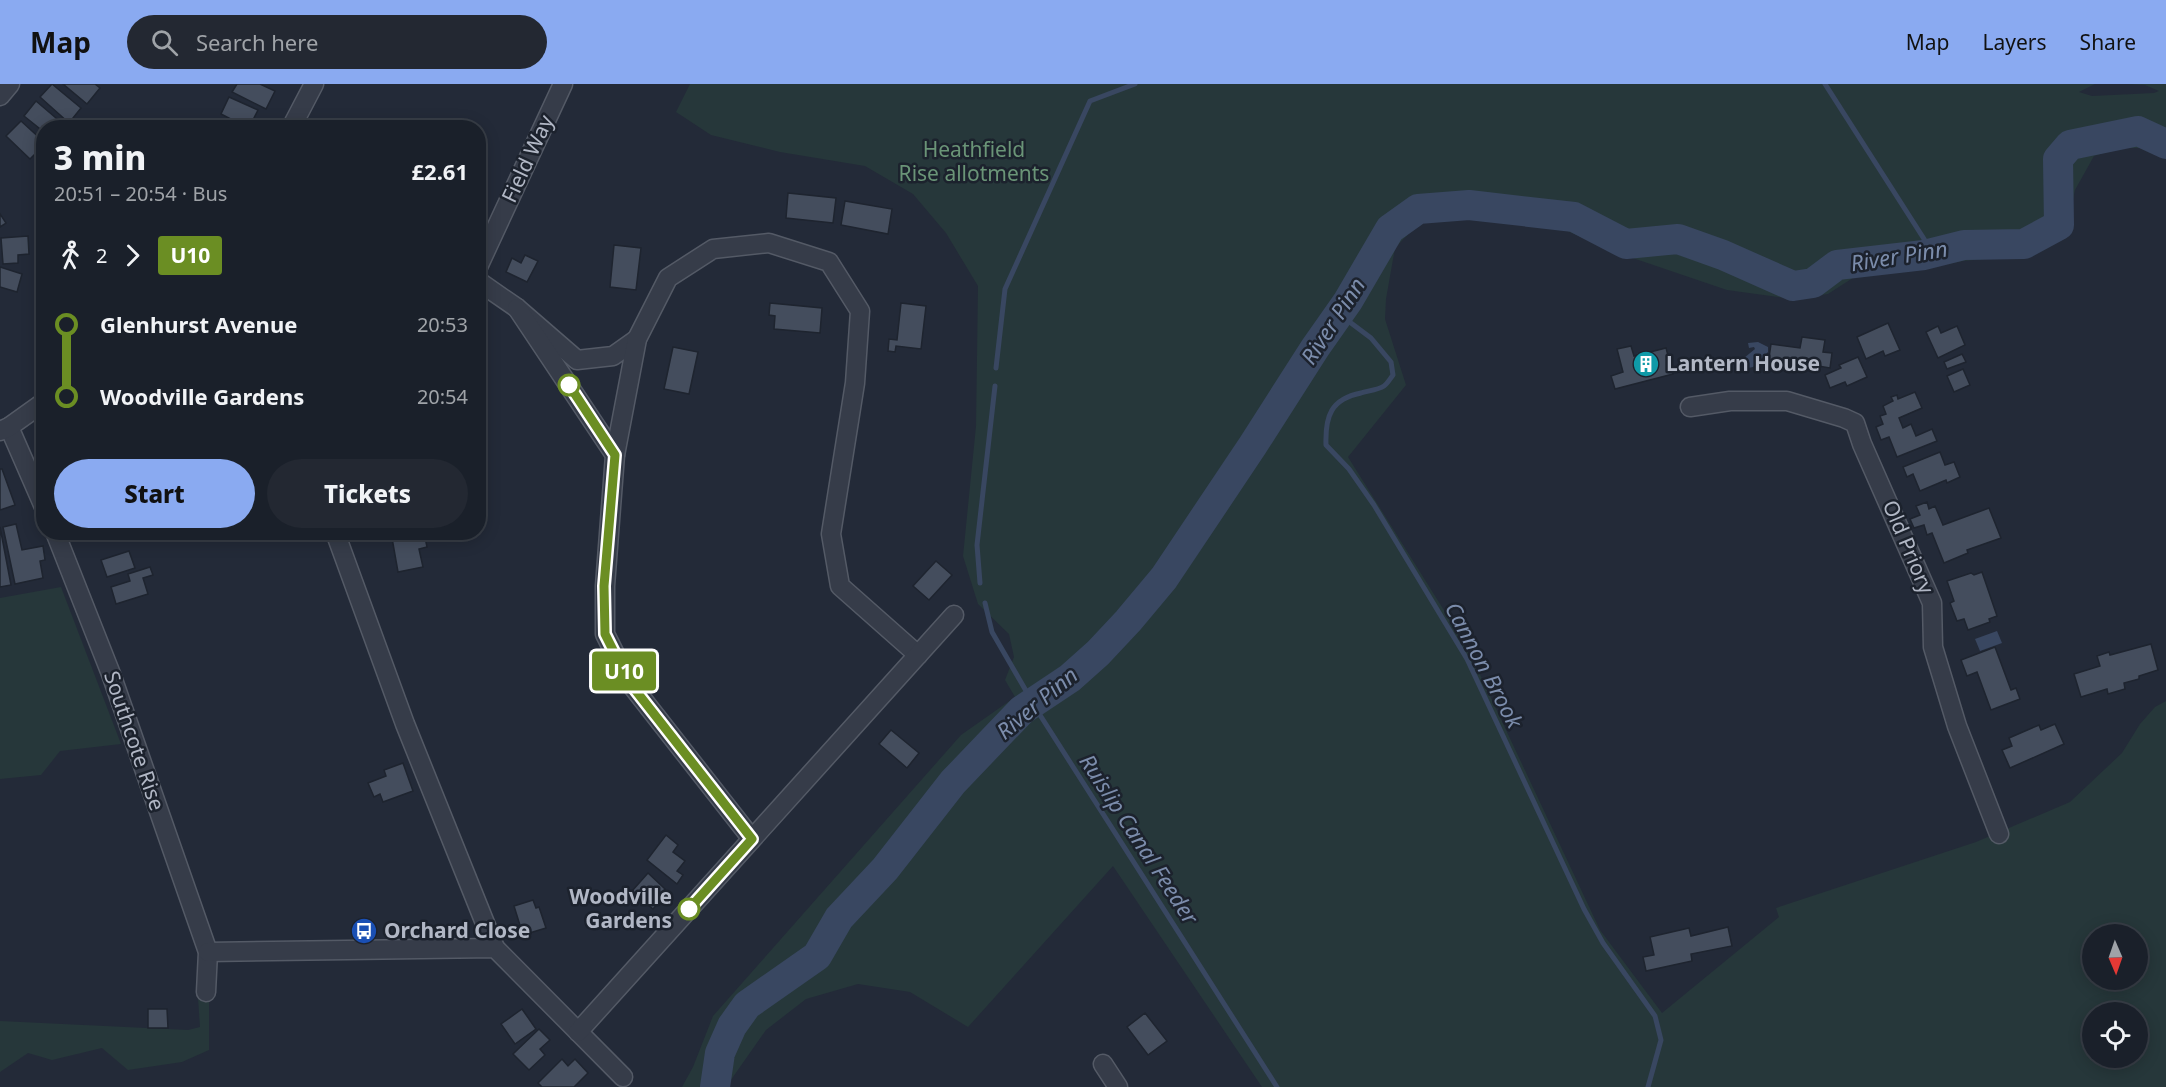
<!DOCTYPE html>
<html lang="en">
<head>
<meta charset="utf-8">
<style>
  body { margin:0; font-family:"Noto Sans",sans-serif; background:#232832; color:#f1f3f6; height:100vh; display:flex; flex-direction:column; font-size:22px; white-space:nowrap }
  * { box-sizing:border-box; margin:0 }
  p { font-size:20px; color:#9fa3a8 }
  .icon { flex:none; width:33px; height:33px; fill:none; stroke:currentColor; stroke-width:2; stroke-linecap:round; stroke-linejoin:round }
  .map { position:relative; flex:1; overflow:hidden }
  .details { position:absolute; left:36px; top:36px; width:450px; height:420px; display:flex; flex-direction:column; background:#1a202a; border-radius:24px; box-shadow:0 3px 15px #0003,0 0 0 2px #383e47 }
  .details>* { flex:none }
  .badge { padding:0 12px; border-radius:4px; font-size:21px; line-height:39px }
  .needle { width:39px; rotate:178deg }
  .tools { position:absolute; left:2082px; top:840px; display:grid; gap:12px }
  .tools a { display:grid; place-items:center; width:66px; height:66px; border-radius:50%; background:#1a202a; box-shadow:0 3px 15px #0003,0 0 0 2px #383e47; font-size:30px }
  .map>.badge { position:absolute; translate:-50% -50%; box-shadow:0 0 0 3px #fff }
  .legs { display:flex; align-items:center; gap:9px; height:66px; padding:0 18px; font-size:20px }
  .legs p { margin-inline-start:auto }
  .summary { display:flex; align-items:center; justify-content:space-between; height:102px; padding:0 18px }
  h1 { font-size:33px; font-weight:800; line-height:45px }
  .action { display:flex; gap:12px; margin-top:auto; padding:12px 18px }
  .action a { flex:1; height:69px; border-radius:36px; background:#8aaaf1; color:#111; font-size:24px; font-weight:800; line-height:69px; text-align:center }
  .action a+a { background:#232832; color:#f1f3f6 }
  ul { padding:0 18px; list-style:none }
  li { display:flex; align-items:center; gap:21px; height:72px; font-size:22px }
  li i { display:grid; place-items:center; width:9px; height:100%; margin:0 8px; background:currentColor }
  li i::after { content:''; width:15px; height:15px; margin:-8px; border:4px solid; border-radius:50%; background:#1a202a }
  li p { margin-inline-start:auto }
  li:first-child i { background:linear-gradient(#0000 50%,currentColor 0) }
  li:last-child i { background:linear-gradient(currentColor 50%,#0000 0) }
  header { display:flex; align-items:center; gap:36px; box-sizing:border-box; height:84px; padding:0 30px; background:#8aaaf1; color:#111 }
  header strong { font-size:28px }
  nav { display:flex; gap:33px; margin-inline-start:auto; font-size:21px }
  .search { width:420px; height:54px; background:#232832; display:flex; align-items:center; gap:15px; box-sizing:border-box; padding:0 21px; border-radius:33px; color:#9fa3a8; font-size:22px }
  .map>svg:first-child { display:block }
</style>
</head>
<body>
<header>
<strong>Map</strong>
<div class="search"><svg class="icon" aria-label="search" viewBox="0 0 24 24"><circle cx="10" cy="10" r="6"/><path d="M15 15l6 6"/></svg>Search here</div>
<nav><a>Map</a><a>Layers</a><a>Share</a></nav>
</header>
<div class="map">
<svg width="2166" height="1003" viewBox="0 0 2166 1003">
  <rect width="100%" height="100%" fill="#232a38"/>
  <!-- green -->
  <g fill="#26373a" fill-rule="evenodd">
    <path d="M690 0H2095L2079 8 2092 12 2154 9 2159 7 2145 1 2126 0H2166V75L2147 64H2119L2094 72 2075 106 2065 152 2029 171 1963 177 1912 187 1859 190 1828 210 1793 215 1727 206 1615 168 1547 138 1479 137 1451 131 1424 134 1395 164 1386 215 1385 235 1406 301 1348 373 1467 563 1600 846 1662 929 1779 833 1776 824 1976 758 2070 718 2122 669 2140 640 2155 623 2166 617V1003H1262L1113 782 968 943 910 908 858 900 806 915 766 946 726 1003H682L693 983 713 932 961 651 1015 613 1005 596 1014 573 1009 550 978 520 963 472 976 342 978 202 946 149 913 110 865 82 780 68 711 51 676 28ZM2092 850H2138V896H2092ZM2092 928H2138V974H2092Z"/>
    <polygon points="61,503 121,660 60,667 41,691 0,695 0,514"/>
    <polygon points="198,914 209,915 209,966 182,978 128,986 102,964 52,976 28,969 0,988 0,937 188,946 200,943"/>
  </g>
  <!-- water -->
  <g fill="#394761">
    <polygon points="1758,258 1768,263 1768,268 1753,283 1748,284 1744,279 1744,274 1755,265 1754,263 1749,264 1748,259"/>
    <polygon points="1997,547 2002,559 1980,567 1975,555"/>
  </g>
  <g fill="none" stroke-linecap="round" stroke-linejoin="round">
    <!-- stream -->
    <g stroke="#394761" stroke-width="5">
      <polyline points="1825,0 1933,169"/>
      <path d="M1339 230 1371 254 1391 278 1393 291C1390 295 1387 300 1384 302 1378 306 1367 307 1361 309 1331 315 1325 332 1326 361L1349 385 1374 421 1467 575 1584 825 1603 859 1655 932 1661 956 1648 1003"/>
      <polyline points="996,284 1005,205 1090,17 1135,0"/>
      <polyline points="980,499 977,461 995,302"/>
      <polyline points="985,519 992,548 1040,631 1277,1003"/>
    </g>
    <!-- river -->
    <polyline stroke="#394761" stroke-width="30" points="715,1003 720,969 732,942 747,921 817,872 839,834 885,785 953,698 1022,626 1070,594 1098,569 1128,537 1164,494 1253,361 1315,264 1348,217 1390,145 1418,125 1469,121 1574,133 1626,160 1678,155 1723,171 1793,202 1813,199 1837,181 1924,171 1964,161 2024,160 2059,141 2058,75 2070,61 2138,47 2166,60"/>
  </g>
  <!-- building -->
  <g fill="#444d5d" stroke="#1e242f" stroke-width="1.5">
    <polygon points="52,0 81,24 69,39 40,13"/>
    <polygon points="63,0 95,0 100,4 87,20"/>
    <polygon points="237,0 260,0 275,7 266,25 232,8"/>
    <polygon points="229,13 258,26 253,36 257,38 255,44 248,44 221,30"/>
    <polygon points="36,17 63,40 60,44 44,44 44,48 24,32"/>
    <polygon points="21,37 44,58 44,61 30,75 6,52"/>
    <polygon points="788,109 836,114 833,139 786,134"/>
    <polygon points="845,117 892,125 888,150 841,141"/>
    <polygon points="0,130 6,139 0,143"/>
    <polygon points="28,152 29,170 18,171 18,179 3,180 1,154"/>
    <polygon points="614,161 641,164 636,206 610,203"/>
    <polygon points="525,171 538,177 527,198 506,188 512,174 521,179"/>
    <polygon points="0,183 22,190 17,208 0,203"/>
    <polygon points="770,219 822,224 820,249 774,245 775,232 769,231"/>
    <polygon points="901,219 926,222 921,265 896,262 895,268 888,267 889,255 897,256"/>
    <polygon points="1888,239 1900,266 1885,272 1883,267 1866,275 1857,253"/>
    <polygon points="1938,242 1941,249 1957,242 1965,261 1938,274 1926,248"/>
    <polygon points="1802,253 1825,256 1823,268 1832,269 1830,284 1813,281 1812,287 1768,281 1771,260 1800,264"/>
    <polygon points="1631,262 1634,272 1666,264 1673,290 1615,305 1611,292 1623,288 1617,265"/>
    <polygon points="673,263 698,268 689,310 664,305"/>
    <polygon points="1962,270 1966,278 1947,285 1944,278"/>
    <polygon points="1858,273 1867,293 1847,302 1845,298 1830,304 1825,291 1841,284 1839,281"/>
    <polygon points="1963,285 1970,301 1954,308 1947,292"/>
    <polygon points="1915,308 1922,324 1899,334 1903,344 1911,340 1916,352 1932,345 1937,357 1897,373 1889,353 1881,356 1876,343 1883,340 1880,332 1886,330 1883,322 1893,317 1891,313 1897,311 1898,315"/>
    <polygon points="1940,368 1945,381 1954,378 1960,393 1947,399 1946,396 1920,407 1913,390 1907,393 1903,383"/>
    <polygon points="0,385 2,385 15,421 0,426"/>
    <polygon points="1927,418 1929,425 1935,422 1943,441 1989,424 2001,454 1967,466 1968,469 1944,479 1932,449 1927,451 1924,441 1914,444 1910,435 1920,431 1916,422"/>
    <polygon points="16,440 22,466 43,462 45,476 40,477 43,494 15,500 3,443"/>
    <polygon points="0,443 11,501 0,503"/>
    <polygon points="424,448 427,463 419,465 423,483 398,488 392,454"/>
    <polygon points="129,467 135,484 107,493 101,476"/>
    <polygon points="936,477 952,491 929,516 913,502"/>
    <polygon points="150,483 153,491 143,494 148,510 116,520 111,503 130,497 128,490"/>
    <polygon points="1982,488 1997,532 1989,535 1990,538 1968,546 1964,535 1957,537 1950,519 1954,517 1947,497 1971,489 1974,491"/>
    <polygon points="2151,560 2158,586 2139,592 2139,595 2124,599 2125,605 2108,610 2107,605 2081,613 2074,590 2100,582 2097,572 2109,568 2110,571"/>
    <polygon points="1995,563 2011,606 2016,604 2020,615 1991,626 1977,588 1967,592 1961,576"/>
    <polygon points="2055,640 2064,660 2010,684 2002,666 2012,662 2009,654 2039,641 2041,646"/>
    <polygon points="891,646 919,669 907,684 879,660"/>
    <polygon points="403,679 413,707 383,718 380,710 374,713 368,699 386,692 384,686"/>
    <polygon points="666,751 678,761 673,768 685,777 677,787 683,791 677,800 647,776"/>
    <polygon points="648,789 665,805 658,813 661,816 653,825 632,807"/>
    <polygon points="533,816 536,824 539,823 546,844 523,851 514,822"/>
    <polygon points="1728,843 1732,862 1691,870 1692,877 1646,887 1643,873 1654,871 1650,853 1689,844 1691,852"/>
    <polygon points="148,925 167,925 168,944 148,944"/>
    <polygon points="522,925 536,945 515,960 501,940"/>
    <polygon points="1145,929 1167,957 1148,971 1127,943"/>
    <polygon points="539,945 550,956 540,965 545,971 529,986 513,970"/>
    <polygon points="562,975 568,982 575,975 588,989 574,1003 542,1003 538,999"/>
  </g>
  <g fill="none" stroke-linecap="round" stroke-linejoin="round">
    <!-- minor casing -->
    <g stroke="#545a66" stroke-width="21">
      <g id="minor">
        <polyline points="0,12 10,0"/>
        <polyline points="291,44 314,0"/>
        <polyline points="478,183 563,0"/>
        <polyline points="478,197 517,224 577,276 613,272 637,255"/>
        <polyline points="517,224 615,371 605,502 605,550 629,598 752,755"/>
        <polyline points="1690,323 1730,317 1787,317 1844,334 1855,339 1862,360 1932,519 1933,563 1957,642 1999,750"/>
        <polyline points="9,343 44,423"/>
        <polyline points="0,347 9,343 44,318"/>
        <polyline points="615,371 637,255 668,194 713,165 769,159 829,178 860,227 855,299 831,450 840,502 918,571"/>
        <polyline points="55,448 111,590 208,868 206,908"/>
        <polyline points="335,448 405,640 495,864"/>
        <polyline points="208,868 495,864 623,993"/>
        <polyline points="578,948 954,531"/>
        <polyline points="1103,980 1118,1003"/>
      </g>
    </g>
    <!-- minor -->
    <use href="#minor" stroke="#363c49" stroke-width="18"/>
  </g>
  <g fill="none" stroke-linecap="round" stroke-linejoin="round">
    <!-- line-1 casing -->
    <g stroke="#fff" stroke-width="14">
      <polyline id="line-1" points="569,301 615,371 604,502 605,550 629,598 752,755 689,825"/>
    </g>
    <!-- line-1 -->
    <use href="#line-1" stroke="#6b8e23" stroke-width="9"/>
  </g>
  <!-- icons -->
  <defs>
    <g id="building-disc" transform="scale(1.35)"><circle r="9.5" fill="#0f9aa8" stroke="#1c222d"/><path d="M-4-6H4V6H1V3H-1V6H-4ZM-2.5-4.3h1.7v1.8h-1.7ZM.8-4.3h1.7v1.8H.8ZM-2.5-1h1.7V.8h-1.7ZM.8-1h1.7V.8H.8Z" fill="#fff"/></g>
    <g id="bus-disc" transform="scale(1.35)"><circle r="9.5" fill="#1a4fb4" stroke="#1c222d"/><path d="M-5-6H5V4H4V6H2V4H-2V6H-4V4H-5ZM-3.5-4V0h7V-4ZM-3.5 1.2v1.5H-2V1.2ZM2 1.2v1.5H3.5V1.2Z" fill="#fff"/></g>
  </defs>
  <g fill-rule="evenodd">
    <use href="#building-disc" x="1646" y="280"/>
    <use href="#bus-disc" x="364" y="847"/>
  </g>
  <!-- markers -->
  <g fill="#fff" stroke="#6b8e23" stroke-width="3">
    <circle cx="569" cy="301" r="10"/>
    <circle cx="689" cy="825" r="10"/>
  </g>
  <g text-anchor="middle" stroke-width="5" stroke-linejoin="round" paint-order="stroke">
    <!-- park labels -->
    <g font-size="21" fill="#6a9477" stroke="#1c222d">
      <text x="974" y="73">Heathfield<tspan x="974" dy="24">Rise allotments</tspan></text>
    </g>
    <!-- street labels -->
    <g font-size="21" fill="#b1b7c5" stroke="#1c222d">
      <text transform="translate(528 75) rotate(-65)" y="7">Field Way</text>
      <text transform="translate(1908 463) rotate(67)" y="7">Old Priory</text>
      <text transform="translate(134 657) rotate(71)" y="7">Southcote Rise</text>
    </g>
    <!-- poi labels -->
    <g font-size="21" font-weight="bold" fill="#b1b7c5" stroke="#1c222d" text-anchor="start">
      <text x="1666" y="287">Lantern House</text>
      <text x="384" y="854">Orchard Close</text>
    </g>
    <!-- stop labels -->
    <g font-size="21" font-weight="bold" fill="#b1b7c5" stroke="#1c222d" text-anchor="end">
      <text x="672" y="820">Woodville<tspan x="672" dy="24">Gardens</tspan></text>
    </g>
    <!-- water labels -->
    <g font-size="22" font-style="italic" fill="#7b8cab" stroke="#1c222d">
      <text transform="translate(1899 172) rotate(-9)" y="8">River Pinn</text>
      <text transform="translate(1333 237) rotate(-57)" y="8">River Pinn</text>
      <text transform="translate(1484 581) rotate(62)" y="8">Cannon Brook</text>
      <text transform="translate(1037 619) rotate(-40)" y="8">River Pinn</text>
      <text transform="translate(1139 755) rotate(57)" y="8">Ruislip Canal Feeder</text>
    </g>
  </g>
</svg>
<div class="tools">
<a><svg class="needle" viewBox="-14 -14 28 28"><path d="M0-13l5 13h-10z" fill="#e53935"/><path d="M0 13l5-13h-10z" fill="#9fa3a8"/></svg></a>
<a><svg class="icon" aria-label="locate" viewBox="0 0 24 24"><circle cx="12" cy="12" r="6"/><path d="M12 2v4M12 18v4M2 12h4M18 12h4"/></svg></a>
</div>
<b class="badge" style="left:624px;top:587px;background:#6b8e23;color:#fff">U10</b>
<section class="details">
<div class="summary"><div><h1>3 min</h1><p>20:51 – 20:54 · Bus</p></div><b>£2.61</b></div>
<div class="legs"><svg class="icon" aria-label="walk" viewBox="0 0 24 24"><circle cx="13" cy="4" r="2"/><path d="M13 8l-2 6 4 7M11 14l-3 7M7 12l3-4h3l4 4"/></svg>2<svg class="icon" aria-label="forward" viewBox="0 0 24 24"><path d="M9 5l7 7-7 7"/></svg><b class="badge" style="background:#6b8e23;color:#fff">U10</b></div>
<ul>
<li><i style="color:#6b8e23"></i><b>Glenhurst Avenue</b><p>20:53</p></li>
<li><i style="color:#6b8e23"></i><b>Woodville Gardens</b><p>20:54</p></li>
</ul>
<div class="action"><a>Start</a><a>Tickets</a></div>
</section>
</div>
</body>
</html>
